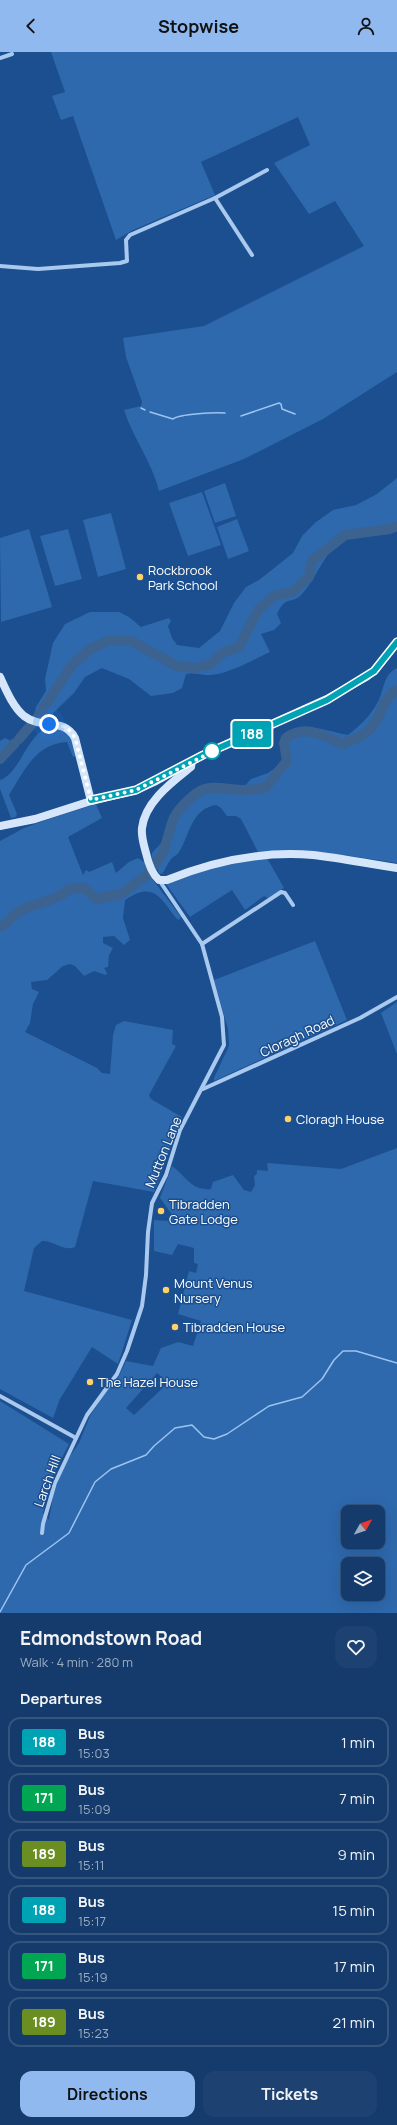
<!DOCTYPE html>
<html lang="en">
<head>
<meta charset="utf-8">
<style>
  body { margin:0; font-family:Manrope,sans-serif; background:#1d4271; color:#f1f3f6; height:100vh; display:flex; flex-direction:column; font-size:15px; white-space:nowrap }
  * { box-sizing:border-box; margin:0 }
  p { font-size:13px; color:#9dadc1 }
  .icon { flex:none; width:22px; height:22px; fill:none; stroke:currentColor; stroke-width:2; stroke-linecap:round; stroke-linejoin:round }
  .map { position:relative; height:1561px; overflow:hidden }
  .panel { display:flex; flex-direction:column; background:#143b6b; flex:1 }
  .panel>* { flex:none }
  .badge { padding:0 8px; border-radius:3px; font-size:14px; line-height:26px }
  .needle { width:26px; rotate:50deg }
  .fabs { position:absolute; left:341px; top:1453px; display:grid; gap:8px }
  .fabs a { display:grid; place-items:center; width:44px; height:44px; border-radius:8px; background:#143b6b; box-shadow:0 4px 16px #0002,0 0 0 1px #33557e; font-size:20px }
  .you { position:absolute; width:20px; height:20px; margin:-10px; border:3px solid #fff; border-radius:50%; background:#1a73e8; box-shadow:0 0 0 6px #1a73e833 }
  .map>.badge { position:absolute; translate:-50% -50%; box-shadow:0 0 0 2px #fff }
  h2 { padding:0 20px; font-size:15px; line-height:36px }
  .round { display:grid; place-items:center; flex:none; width:42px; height:42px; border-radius:12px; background:#1d4271 }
  .head { display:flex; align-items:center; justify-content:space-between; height:68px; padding:0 20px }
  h1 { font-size:19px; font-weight:700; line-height:30px }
  .button { display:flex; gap:8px; margin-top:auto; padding:8px 20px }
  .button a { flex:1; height:46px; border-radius:12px; background:#90b9f0; color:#111; font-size:16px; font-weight:700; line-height:46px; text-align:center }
  .button a+a { background:#1d4271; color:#f1f3f6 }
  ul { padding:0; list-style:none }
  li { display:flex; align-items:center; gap:12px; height:50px; margin:0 8px 6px; padding:0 12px; border:2px solid #33557e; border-radius:12px }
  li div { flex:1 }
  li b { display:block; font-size:15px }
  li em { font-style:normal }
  li .badge { min-width:44px; font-weight:700; text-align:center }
  header { display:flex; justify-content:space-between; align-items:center; height:52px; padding:0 20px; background:#90b9f0; color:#111; font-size:18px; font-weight:700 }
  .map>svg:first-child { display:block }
</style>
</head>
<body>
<header><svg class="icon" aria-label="back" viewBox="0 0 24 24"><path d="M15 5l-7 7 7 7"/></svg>Stopwise<svg class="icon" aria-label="person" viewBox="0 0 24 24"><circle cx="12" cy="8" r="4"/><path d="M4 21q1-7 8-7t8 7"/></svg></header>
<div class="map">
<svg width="397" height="1561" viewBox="0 0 397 1561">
  <rect width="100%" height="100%" fill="#1b4f8f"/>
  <!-- green -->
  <g fill="#2e69ad" fill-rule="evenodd">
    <path d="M51 0H397V320L323 367 244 407 159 439C152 410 133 386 124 358L141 354 142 350 126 305 123 286 204 274 364 194 335 149 309 162 274 111 310 93 298 65 201 110 215 143 133 178 116 188 73 64 61 68 52 44 65 40Z"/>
    <path d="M397 426V476L393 480C377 483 353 482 339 491 324 501 315 530 300 544 291 552 286 543 277 562L281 571 274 578 261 582 270 600C252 608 231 621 211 623 203 624 195 620 186 622L182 636 173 641 151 644 129 627 102 616 85 625 74 641 48 666 34 663 36 655 46 639 45 627 53 591 65 572 90 560H119L129 565 141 575 169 566 171 569 168 574 172 586 177 593 199 596 220 579 234 551 246 535 259 528 293 501 302 484 316 470 333 458 356 453 377 442Z"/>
    <polygon points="225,431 236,464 215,471 204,439"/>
    <polygon points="202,440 221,493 188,504 169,451"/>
    <polygon points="111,461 126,517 98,525 83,468"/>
    <polygon points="237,467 249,499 228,507 217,475"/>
    <polygon points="29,477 52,555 1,570 0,486"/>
    <polygon points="68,477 82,527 55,534 40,484"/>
    <path d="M397 616V811L337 802 258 800 241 767 236 764H227L221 756 216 753C191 757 190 783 179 800 177 803 174 804 172 806 168 810 166 817 162 822L159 821 152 806V801L173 778 181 755 185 747 193 741 210 732H220L231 736H243L251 727 268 721 285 709 282 688C302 666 323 679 348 683 361 673 371 663 379 648 384 636 384 622 397 616Z"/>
    <path d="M46 676C70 679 70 681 78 703L73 705 67 690C35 692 24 719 9 743L17 762 16 765 11 766 0 737V728C19 722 26 686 46 676Z"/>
    <polygon points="5,686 13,690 12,695 0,708 0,689"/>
    <path d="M96 752 102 766 68 785 83 823 86 818 89 820 112 810 116 821 129 810 138 806 144 810 150 824 181 865 179 868 176 866C160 845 153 829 125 848L123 866 130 888 124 893 114 884 103 885V891L113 896 109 903 108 915 104 916 107 921 106 923 94 919 84 924 75 914 70 912 63 914 47 928 31 930 32 937 39 940 33 952 30 971 25 980 97 1016 102 1021 110 1022 113 983 116 973 124 969 173 978 172 992 176 994 149 1043 151 1047 182 1065C170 1089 165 1115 154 1140L93 1129 75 1195C64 1200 53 1188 42 1189L34 1196 24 1239 132 1268 118 1312 92 1295 60 1347 53 1366 0 1337V789L24 776 49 767Z"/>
    <polygon points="267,806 284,836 268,846 264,844 245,858 232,838 190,865 166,832 212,816"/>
    <polygon points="315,889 347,968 214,1029 214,1026 229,994 228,977 214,928"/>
    <polygon points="397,950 397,1002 381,961"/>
    <path d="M397 1096V1561H0V1349L69 1392 51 1427 43 1461 49 1468 53 1444 64 1413 79 1391 90 1364 103 1344 118 1326 126 1309 153 1314 161 1296 178 1290 193 1294 201 1269 178 1262 189 1219 196 1221 198 1212 194 1211V1196L178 1192 172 1203 154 1199V1168L169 1169 173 1164 160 1146 172 1114C186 1124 191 1139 211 1137L213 1130 233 1123 244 1138 251 1140 255 1133 254 1124 257 1122V1118L268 1119 267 1111 341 1117ZM157 1321 168 1331 134 1363 126 1356ZM348 1460H378V1490H348ZM348 1512H378V1542H348Z"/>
  </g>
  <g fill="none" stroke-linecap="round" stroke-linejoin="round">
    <!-- stream -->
    <g stroke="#9cc4f0" stroke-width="1.5">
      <polyline points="141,356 145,358"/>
      <path d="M150 360 173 367C179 362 217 360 225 361"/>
      <polyline points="241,364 279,351 281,352 282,357 295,362"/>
      <polyline points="0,1560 26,1513 69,1481 95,1430 111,1417 146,1403 154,1394 175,1376 192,1373 204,1385 214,1387 227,1382 269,1354 302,1345 322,1327 334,1308 343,1299 356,1299 397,1311"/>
    </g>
    <!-- river -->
    <g stroke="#3c6290" stroke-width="10">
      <polyline points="19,687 37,666 72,613 89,598 107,589 131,589 177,614 196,616 211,612 224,600 239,595 258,558 274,544 292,540 309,525 312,509 345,483 390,477 397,474"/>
      <polyline points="0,707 15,691"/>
      <path d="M0 875C8 871 13 863 20 859 36 850 55 850 69 837L84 836 97 847 121 842 147 823 150 815C166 807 167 783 173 768 177 758 190 745 200 739 213 732 233 739 246 738 253 738 259 737 265 736L287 709 284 691 286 686C305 672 323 683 342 692 352 688 363 685 370 677 382 666 382 646 397 638"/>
    </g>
    <!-- street -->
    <g stroke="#a9c9ee" stroke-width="4">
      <polyline points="0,6 12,2"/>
      <polyline points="215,146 252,203"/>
      <polyline points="0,214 38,217 120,211 127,209 126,188 130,183 215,146 267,118"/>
      <polyline points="202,892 281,840 285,841 293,853"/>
      <polyline points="203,1037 360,966 397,945"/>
      <polyline points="0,1344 76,1386"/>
      <polyline points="42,1481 43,1472 55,1431 87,1363 117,1322 127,1299 142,1254 146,1223 148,1180 152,1151 166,1123 180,1078 224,993 222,965 202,892 159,828"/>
    </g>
    <!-- secondary -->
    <g stroke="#d6e6fa" stroke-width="8">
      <path d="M0 625C6 638 13 655 24 664 42 678 64 665 75 686L91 749"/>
      <path d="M192 709 191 715C171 731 145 750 142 776 141 785 144 793 146 801 148 810 152 822 159 828H167C213 809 263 799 313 803 341 806 369 812 397 816"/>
      <polyline points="0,774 35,767 91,749 136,738 156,729 203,703 327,647 366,625 374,619 397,590"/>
    </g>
  </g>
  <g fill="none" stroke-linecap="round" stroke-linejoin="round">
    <!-- line casing -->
    <g stroke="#fff" stroke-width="9">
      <polyline id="line" points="91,748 136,738 203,703 327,648 374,619 397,590"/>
    </g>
    <!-- line -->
    <use href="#line" stroke="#00a3b4" stroke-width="6"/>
    <!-- walk -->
    <path stroke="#fff" stroke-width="4" stroke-dasharray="0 7.2" d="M49 672C62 673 69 675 75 686L91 748 136 738 218 697 212 699"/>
  </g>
  <!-- markers -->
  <g fill="#ffd166" stroke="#1b4f8f" stroke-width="1.5">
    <circle cx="140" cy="525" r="4"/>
    <circle cx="288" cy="1067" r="4"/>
    <circle cx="161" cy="1159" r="4"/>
    <circle cx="166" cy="1238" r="4"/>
    <circle cx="175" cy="1275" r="4"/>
    <circle cx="90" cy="1330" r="4"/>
  </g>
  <circle fill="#fff" stroke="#00a3b4" stroke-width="2" cx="212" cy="699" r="8"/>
  <g text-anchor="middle" stroke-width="3" stroke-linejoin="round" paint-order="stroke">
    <!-- poi labels -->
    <g font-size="13" fill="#fff" stroke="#1b4f8f" text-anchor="start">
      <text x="148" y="523">Rockbrook<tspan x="148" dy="15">Park School</tspan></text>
      <text x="296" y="1072">Cloragh House</text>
      <text x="169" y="1157">Tibradden<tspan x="169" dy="15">Gate Lodge</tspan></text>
      <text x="174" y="1236">Mount Venus<tspan x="174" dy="15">Nursery</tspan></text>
      <text x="183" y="1280">Tibradden House</text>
      <text x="98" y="1335">The Hazel House</text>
    </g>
    <!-- street labels -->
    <g font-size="13" fill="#fff" stroke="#1b4f8f">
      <text transform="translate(297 984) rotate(-25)" y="5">Cloragh Road</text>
      <text transform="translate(163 1100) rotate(-68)" y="5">Mutton Lane</text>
      <text transform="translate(47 1429) rotate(-70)" y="5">Larch Hill</text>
    </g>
  </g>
</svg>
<div class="fabs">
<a><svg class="needle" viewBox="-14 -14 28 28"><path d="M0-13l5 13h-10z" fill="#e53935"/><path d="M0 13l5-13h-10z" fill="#9dadc1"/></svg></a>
<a><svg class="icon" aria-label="layers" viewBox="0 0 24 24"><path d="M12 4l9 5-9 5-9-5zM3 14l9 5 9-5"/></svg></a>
</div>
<div class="you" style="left:49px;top:672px"></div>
<b class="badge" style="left:252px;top:682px;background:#00a3b4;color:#fff">188</b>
</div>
<section class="panel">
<div class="head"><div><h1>Edmondstown Road</h1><p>Walk · 4 min · 280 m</p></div><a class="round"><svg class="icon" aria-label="heart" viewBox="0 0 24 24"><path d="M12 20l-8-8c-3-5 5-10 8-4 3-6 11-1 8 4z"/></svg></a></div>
<h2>Departures</h2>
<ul>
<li><span class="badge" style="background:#00a3b4;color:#fff">188</span><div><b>Bus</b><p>15:03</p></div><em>1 min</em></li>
<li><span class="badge" style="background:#00a651;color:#fff">171</span><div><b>Bus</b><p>15:09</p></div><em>7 min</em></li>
<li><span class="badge" style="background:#6b8e23;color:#fff">189</span><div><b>Bus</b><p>15:11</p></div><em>9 min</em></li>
<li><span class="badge" style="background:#00a3b4;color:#fff">188</span><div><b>Bus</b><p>15:17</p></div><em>15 min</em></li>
<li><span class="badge" style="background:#00a651;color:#fff">171</span><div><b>Bus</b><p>15:19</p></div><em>17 min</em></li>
<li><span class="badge" style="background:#6b8e23;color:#fff">189</span><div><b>Bus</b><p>15:23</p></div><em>21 min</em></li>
</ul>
<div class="button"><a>Directions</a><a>Tickets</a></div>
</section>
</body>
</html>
